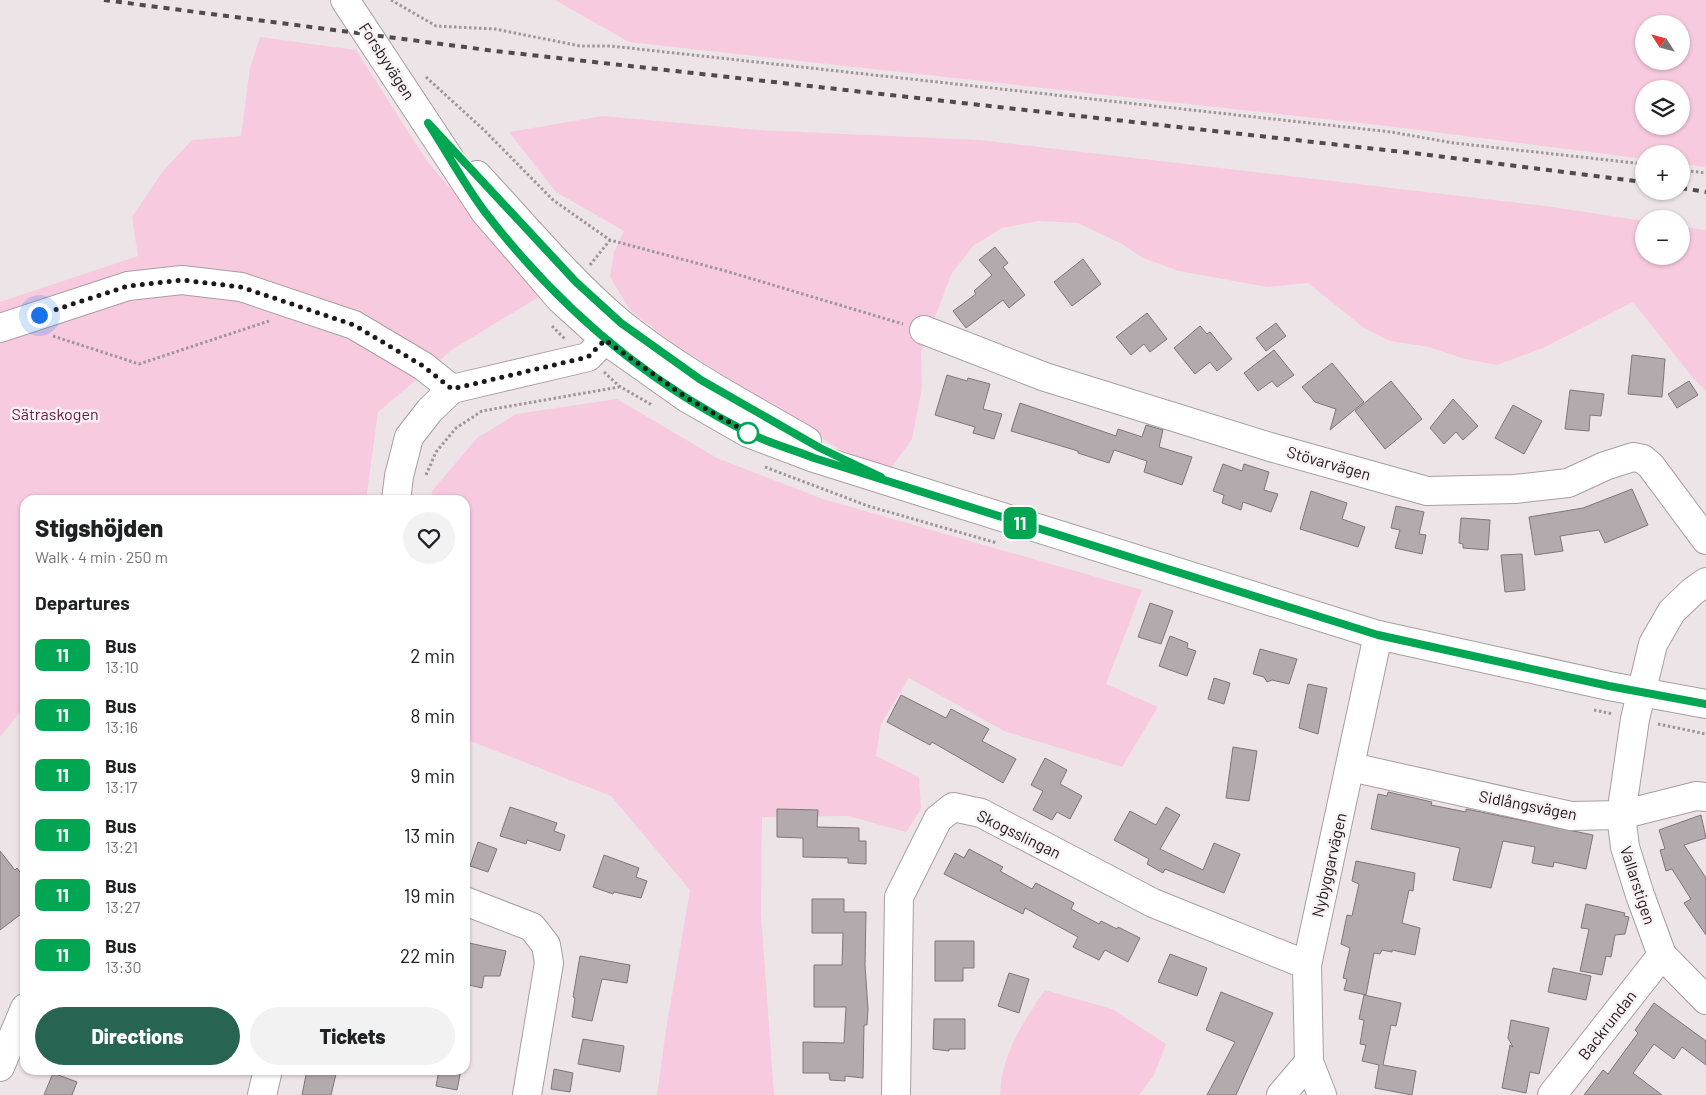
<!DOCTYPE html>
<html lang="en">
<head>
<meta charset="utf-8">
<style>
  body { margin:0; font-family:Barlow,sans-serif; background:#f2f2f2; color:#202124; height:100vh; display:flex; flex-direction:column; font-size:19px; white-space:nowrap }
  * { box-sizing:border-box; margin:0 }
  p { font-size:16px; color:#757577 }
  .icon { flex:none; width:28px; height:28px; fill:none; stroke:currentColor; stroke-width:2; stroke-linecap:round; stroke-linejoin:round }
  .map { position:relative; flex:1; overflow:hidden }
  .drawer { position:absolute; left:20px; top:495px; width:450px; height:580px; display:flex; flex-direction:column; background:#fff; border-radius:15px; box-shadow:0 1px 4px #0004 }
  .drawer>* { flex:none }
  .badge { padding:0 10px; border-radius:8px; font-size:18px; line-height:32px }
  .needle { width:32px; rotate:306deg }
  .tools { position:absolute; left:1635px; top:15px; display:grid; gap:10px }
  .tools a { display:grid; place-items:center; width:55px; height:55px; border-radius:50%; background:#fff; box-shadow:0 1px 4px #0004; font-size:25px }
  .you { position:absolute; width:25px; height:25px; margin:-12px; border:4px solid #fff; border-radius:50%; background:#1a73e8; box-shadow:0 0 0 8px #1a73e833 }
  .map>.badge { position:absolute; translate:-50% -50%; box-shadow:0 0 0 2px #fff }
  h2 { padding:0 15px; font-size:19px; line-height:45px }
  .round { display:grid; place-items:center; flex:none; width:52px; height:52px; border-radius:26px; background:#f2f2f2 }
  .summary { display:flex; align-items:center; justify-content:space-between; height:85px; padding:0 15px }
  h1 { font-size:24px; font-weight:800; line-height:38px }
  .button { display:flex; gap:10px; margin-top:auto; padding:10px 15px }
  .button a { flex:1; height:58px; border-radius:30px; background:#276552; color:#fff; font-size:20px; font-weight:800; line-height:58px; text-align:center }
  .button a+a { background:#f2f2f2; color:#202124 }
  ul { padding:0; list-style:none }
  li { display:flex; align-items:center; gap:15px; height:60px; padding:0 15px }
  li div { flex:1 }
  li b { display:block; font-size:19px }
  li em { font-style:normal }
  li .badge { min-width:55px; font-weight:700; text-align:center }
  .map>svg:first-child { display:block }
</style>
</head>
<body>
<div class="map">
<svg width="1706" height="1095" viewBox="0 0 1706 1095">
  <rect width="100%" height="100%" fill="#ede4e8"/>
  <!-- green -->
  <g fill="#f8cadf" fill-rule="evenodd">
    <path d="M555 0H1706V167L1681 164V154H1644V159L1387 126 629 42ZM1644 24H1681V61H1644ZM1644 89H1681V126H1644Z"/>
    <polygon points="260,37 356,50 427,161 542,295 453,349 378,412 366,500 25,500 25,706 0,737 0,302 138,256 132,217 163,171 192,140 241,136 250,68"/>
    <polygon points="603,116 759,130 980,140 1546,206 1644,221 1644,256 1681,256 1681,227 1706,230 1706,391 1693,378 1633,302 1543,348 1497,365 1465,359 1429,347 1390,341 1364,328 1308,283 1267,287 1179,271 1143,258 1122,244 1078,223 1038,221 1002,228 973,246 952,273 921,353 922,388 912,439 891,468 841,450 668,340 630,310 610,277 614,252 624,231 556,192 509,132"/>
    <polygon points="617,399 717,458 823,499 1142,590 1106,684 1158,707 1122,767 1004,731 909,678 881,724 876,756 919,777 921,809 906,832 848,816 762,817 761,914 774,1095 657,1095 666,1030 690,890 611,796 465,739 465,500 431,500 432,491 477,438 516,414"/>
    <path d="M1045 990 1112 1009 1166 1044 1154 1075 1139 1095H1000C1001 1055 1023 1022 1045 990Z"/>
  </g>
  <!-- building -->
  <g fill="#b2aaad" stroke="#7e767a">
    <polygon points="995,247 1008,263 1003,267 1025,295 1009,308 1003,300 966,328 953,311 976,294 974,291 992,275 979,260"/>
    <polygon points="1083,259 1101,284 1072,306 1054,282"/>
    <polygon points="1147,313 1167,339 1150,352 1144,344 1131,355 1116,337"/>
    <polygon points="1276,323 1286,336 1266,351 1256,338"/>
    <polygon points="1200,326 1207,334 1210,332 1232,359 1217,371 1210,362 1195,374 1174,348"/>
    <polygon points="1274,350 1294,375 1277,387 1272,381 1258,391 1244,373"/>
    <polygon points="1632,355 1665,359 1662,397 1628,394"/>
    <polygon points="1332,363 1364,402 1330,430 1336,409 1315,402 1302,387"/>
    <polygon points="947,375 967,381 968,378 990,384 983,409 1002,414 994,439 973,433 975,427 935,415"/>
    <polygon points="1391,381 1422,419 1385,449 1355,411"/>
    <polygon points="1689,381 1698,395 1677,408 1668,394"/>
    <polygon points="1570,390 1604,394 1601,416 1590,415 1589,431 1565,429"/>
    <polygon points="1453,399 1478,426 1463,440 1456,432 1444,444 1430,428"/>
    <polygon points="1020,403 1116,436 1118,429 1142,437 1146,425 1163,430 1159,447 1192,457 1182,485 1144,472 1147,461 1114,450 1109,463 1078,453 1078,451 1011,431"/>
    <polygon points="1513,405 1542,421 1524,454 1495,438"/>
    <polygon points="1223,464 1242,471 1244,464 1269,472 1264,490 1278,494 1271,512 1243,502 1241,510 1222,503 1224,495 1213,491"/>
    <polygon points="1632,489 1648,525 1605,543 1599,530 1560,536 1563,551 1535,555 1529,517 1583,508"/>
    <polygon points="1311,491 1347,503 1342,519 1365,527 1358,547 1300,529"/>
    <polygon points="1396,506 1424,512 1419,534 1426,535 1422,554 1395,548 1400,530 1391,528"/>
    <polygon points="1461,518 1490,520 1488,550 1463,548 1463,544 1459,543"/>
    <polygon points="1522,554 1525,590 1505,592 1501,555"/>
    <polygon points="1150,603 1173,611 1161,644 1138,637"/>
    <polygon points="1170,636 1188,643 1187,648 1196,651 1187,676 1159,666"/>
    <polygon points="1260,649 1297,659 1289,684 1272,680 1267,682 1264,677 1253,674"/>
    <polygon points="1214,678 1230,683 1224,704 1208,699"/>
    <polygon points="1308,684 1327,688 1318,734 1299,728"/>
    <polygon points="901,695 946,718 951,709 989,729 982,741 1016,759 1003,783 932,742 930,745 887,722"/>
    <polygon points="1233,747 1257,751 1249,801 1226,798"/>
    <polygon points="1045,758 1067,770 1060,784 1082,796 1070,819 1057,812 1052,820 1033,810 1043,791 1031,785"/>
    <polygon points="1388,792 1432,802 1431,805 1466,812 1466,809 1593,835 1586,869 1554,862 1553,867 1532,863 1535,847 1503,841 1491,888 1453,880 1460,848 1371,829 1378,794 1387,796"/>
    <polygon points="510,807 557,823 554,831 565,835 560,851 527,840 526,844 500,836"/>
    <polygon points="1166,807 1180,815 1160,849 1203,870 1214,843 1240,854 1224,893 1165,869 1163,873 1147,864 1149,859 1114,840 1130,811 1156,825"/>
    <polygon points="777,809 818,810 817,827 859,828 859,841 866,841 866,864 848,863 848,858 803,857 803,838 777,837"/>
    <polygon points="1701,815 1706,838 1684,845 1706,878 1706,935 1684,903 1691,899 1672,869 1666,871 1660,850 1665,849 1659,830"/>
    <polygon points="478,842 497,849 488,872 470,866"/>
    <polygon points="969,849 1003,867 1000,871 1032,889 1036,883 1074,903 1071,909 1099,924 1101,921 1117,929 1118,927 1140,938 1128,962 1105,950 1099,960 1073,947 1078,937 1025,908 1023,914 944,874 955,853 964,858"/>
    <polygon points="0,851 15,870 17,868 25,879 25,911 0,930"/>
    <polygon points="604,855 639,868 636,877 647,881 641,898 614,892 613,894 593,887"/>
    <polygon points="1356,861 1415,873 1413,891 1409,890 1402,923 1420,928 1415,955 1392,950 1392,952 1382,950 1380,954 1374,953 1366,995 1344,990 1347,979 1343,978 1350,948 1341,944 1347,915 1352,916 1359,884 1352,881"/>
    <polygon points="812,899 844,899 844,912 866,912 865,965 868,1009 867,1025 864,1025 863,1078 845,1076 845,1081 830,1080 829,1073 803,1073 803,1042 844,1043 846,1007 814,1007 814,965 842,965 843,933 812,933"/>
    <polygon points="1586,904 1625,913 1624,916 1629,917 1625,934 1615,935 1611,957 1606,956 1602,975 1580,971 1589,929 1581,928"/>
    <polygon points="935,941 974,941 974,968 963,968 963,981 935,981"/>
    <polygon points="469,943 506,951 500,976 484,976 482,988 465,984 465,962"/>
    <polygon points="1170,954 1207,968 1197,996 1158,982"/>
    <polygon points="580,956 630,965 627,983 602,979 592,1021 572,1017 575,998 573,997"/>
    <polygon points="1553,968 1591,976 1586,1000 1548,992"/>
    <polygon points="1009,973 1029,979 1019,1013 998,1006"/>
    <polygon points="1221,992 1273,1013 1236,1095 1207,1095 1235,1042 1206,1030"/>
    <polygon points="1364,995 1401,1003 1396,1026 1391,1025 1383,1065 1416,1071 1412,1095 1375,1088 1379,1065 1362,1061 1366,1045 1360,1044 1364,1020 1359,1019"/>
    <polygon points="1654,1003 1706,1041 1706,1065 1682,1047 1674,1059 1654,1044 1633,1073 1662,1095 1584,1095 1603,1070 1608,1074 1638,1033 1635,1030"/>
    <polygon points="934,1019 965,1019 965,1049 949,1049 949,1051 933,1049"/>
    <polygon points="1511,1020 1549,1028 1539,1074 1530,1072 1526,1093 1502,1088 1510,1045 1513,1047 1508,1038"/>
    <polygon points="583,1039 624,1046 620,1072 578,1064"/>
    <polygon points="554,1069 573,1073 570,1092 551,1089"/>
    <polygon points="307,1070 337,1070 331,1095 302,1095"/>
    <polygon points="439,1070 461,1070 457,1090 436,1086"/>
    <polygon points="53,1073 77,1082 72,1095 44,1095"/>
  </g>
  <g fill="none" stroke-linecap="round" stroke-linejoin="round">
    <!-- minor casing -->
    <g stroke="#a79ea2" stroke-width="30">
      <g id="minor">
        <polyline points="345,0 485,212 561,300 605,340 687,398 748,433 814,458 1378,635 1609,686 1706,704"/>
        <path d="M477 175C524 225 568 279 620 323 677 369 743 404 807 441"/>
        <polyline points="0,328 128,286 182,280 241,287 354,325 423,366 452,389"/>
        <polyline points="924,330 1045,377 1270,447 1427,491 1515,489 1568,483 1605,466 1633,457 1643,459 1651,466 1706,540"/>
        <polyline points="396,500 399,476 409,437 430,410 452,389 588,357 617,327"/>
        <polyline points="1706,582 1692,592 1672,611 1653,644 1635,719 1621,815 1625,847 1640,895 1662,955 1706,1000"/>
        <polyline points="1351,767 1571,816 1621,815 1696,796 1706,797"/>
        <polyline points="465,901 532,927 546,945 549,963 527,1095"/>
        <polyline points="0,1067 25,1008"/>
        <polyline points="262,1095 268,1070"/>
        <polyline points="896,1095 899,897 938,819 953,807 981,813 1153,903 1307,965"/>
        <polyline points="1281,1095 1309,1062"/>
        <polyline points="1322,1095 1309,1062 1307,965 1378,635"/>
        <polyline points="1552,1095 1662,955"/>
      </g>
    </g>
    <!-- path -->
    <g stroke="#9d9699" stroke-width="3" stroke-dasharray="2.5 2.5" stroke-linecap="butt">
      <polyline points="391,0 436,26 495,29 580,46 611,46 1391,132 1454,143 1644,164"/>
      <polyline points="426,77 485,131 553,200 610,240 726,271 903,324"/>
      <polyline points="1681,170 1706,173"/>
      <polyline points="590,265 610,240"/>
      <polyline points="552,326 565,339"/>
      <polyline points="53,336 139,364 269,321"/>
      <polyline points="604,372 619,386 652,405"/>
      <polyline points="765,467 868,506 997,543"/>
      <polyline points="426,475 436,452 456,428 482,411 619,387"/>
      <polyline points="1594,710 1613,714"/>
      <polyline points="1658,724 1706,734"/>
    </g>
    <!-- minor -->
    <use href="#minor" stroke="#fff" stroke-width="28"/>
    <!-- rail -->
    <g stroke="#4f4a4c" stroke-width="4" stroke-dasharray="6 6" stroke-linecap="butt">
      <polyline points="104,0 495,51 1421,154 1644,182"/>
      <polyline points="1681,188 1706,192"/>
    </g>
  </g>
  <g fill="none" stroke-linecap="round" stroke-linejoin="round">
    <!-- line casing -->
    <g stroke="#fff" stroke-width="11">
      <path id="line" d="M881 477 820 448 701 380 621 323 576 282 428 123C447 152 464 184 485 212 556 304 643 380 747 432 768 443 792 449 814 458L1378 635 1609 686 1706 704"/>
    </g>
    <!-- line -->
    <use href="#line" stroke="#00a651" stroke-width="8"/>
    <!-- walk -->
    <polyline stroke="#1d191b" stroke-width="5" stroke-dasharray="0 9" points="39,315 128,286 182,280 241,287 354,325 423,366 452,389 588,357 605,340 687,398 748,433"/>
  </g>
  <!-- markers -->
  <circle fill="#fff" stroke="#00a651" stroke-width="2.5" cx="748" cy="433" r="10"/>
  <g text-anchor="middle" stroke-width="5" stroke-linejoin="round" paint-order="stroke">
    <!-- street labels -->
    <g font-size="16" fill="#1d191b" stroke="#faf1f5">
      <text transform="translate(387 61) rotate(57)" y="6">Forsbyvägen</text>
      <text transform="translate(1329 463) rotate(16)" y="6">Stövarvägen</text>
      <text transform="translate(1528 805) rotate(11)" y="6">Sidlångsvägen</text>
      <text transform="translate(1019 834) rotate(26)" y="6">Skogsslingan</text>
      <text transform="translate(1329 865) rotate(-77)" y="6">Nybyggarvägen</text>
      <text transform="translate(1638 885) rotate(72)" y="6">Vallarstigen</text>
      <text transform="translate(1607 1025) rotate(-52)" y="6">Backrundan</text>
    </g>
    <!-- park labels -->
    <g font-size="16" fill="#691647" stroke="#faf1f5">
      <text x="55" y="420">Sätraskogen</text>
    </g>
  </g>
</svg>
<div class="tools">
<a><svg class="needle" viewBox="-14 -14 28 28"><path d="M0-13l5 13h-10z" fill="#e53935"/><path d="M0 13l5-13h-10z" fill="#757577"/></svg></a>
<a><svg class="icon" aria-label="layers" viewBox="0 0 24 24"><path d="M12 4l9 5-9 5-9-5zM3 14l9 5 9-5"/></svg></a>
<a>+</a>
<a>−</a>
</div>
<div class="you" style="left:39px;top:315px"></div>
<b class="badge" style="left:1020px;top:523px;background:#00a651;color:#fff">11</b>
<section class="drawer">
<div class="summary"><div><h1>Stigshöjden</h1><p>Walk · 4 min · 250 m</p></div><a class="round"><svg class="icon" aria-label="heart" viewBox="0 0 24 24"><path d="M12 20l-8-8c-3-5 5-10 8-4 3-6 11-1 8 4z"/></svg></a></div>
<h2>Departures</h2>
<ul>
<li><span class="badge" style="background:#00a651;color:#fff">11</span><div><b>Bus</b><p>13:10</p></div><em>2 min</em></li>
<li><span class="badge" style="background:#00a651;color:#fff">11</span><div><b>Bus</b><p>13:16</p></div><em>8 min</em></li>
<li><span class="badge" style="background:#00a651;color:#fff">11</span><div><b>Bus</b><p>13:17</p></div><em>9 min</em></li>
<li><span class="badge" style="background:#00a651;color:#fff">11</span><div><b>Bus</b><p>13:21</p></div><em>13 min</em></li>
<li><span class="badge" style="background:#00a651;color:#fff">11</span><div><b>Bus</b><p>13:27</p></div><em>19 min</em></li>
<li><span class="badge" style="background:#00a651;color:#fff">11</span><div><b>Bus</b><p>13:30</p></div><em>22 min</em></li>
</ul>
<div class="button"><a>Directions</a><a>Tickets</a></div>
</section>
</div>
</body>
</html>
